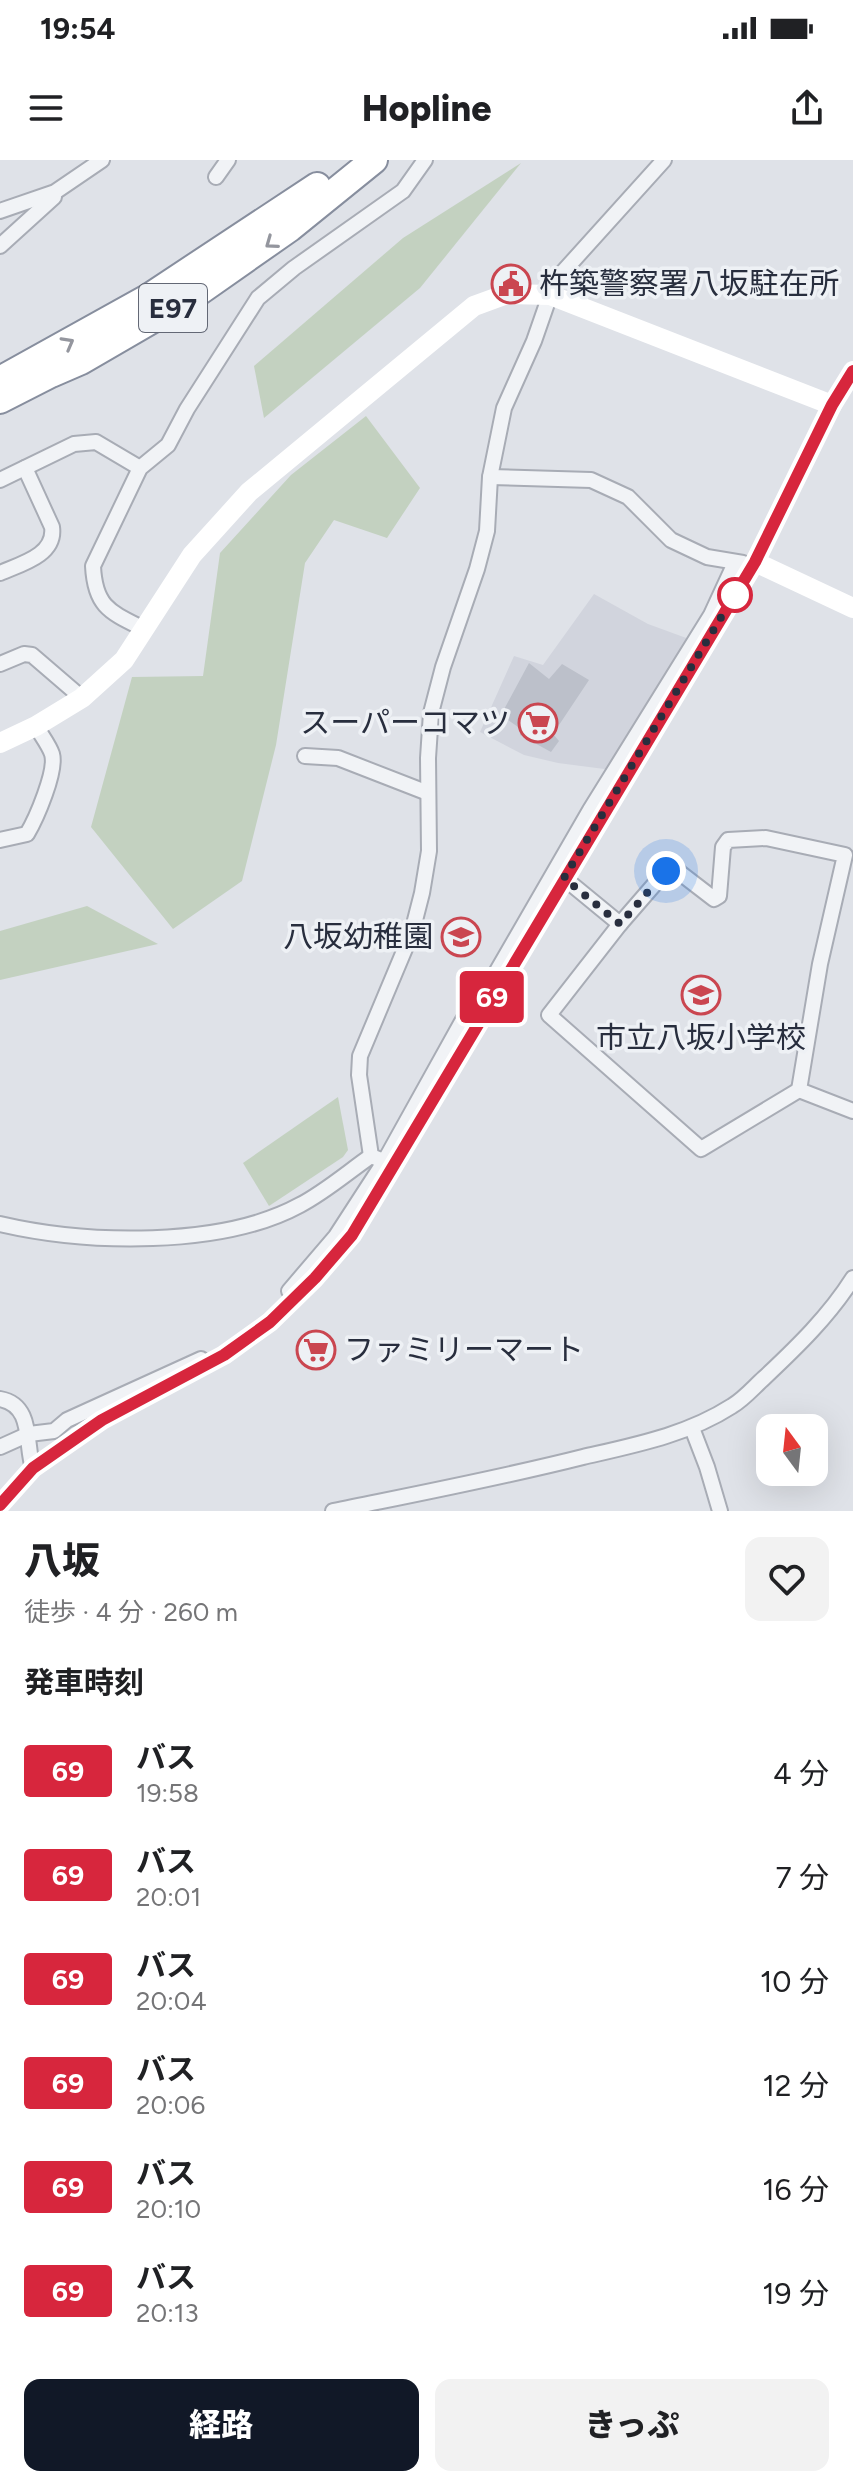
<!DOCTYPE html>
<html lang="ja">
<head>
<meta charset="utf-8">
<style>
  body { margin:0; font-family:Figtree,"Noto Sans JP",sans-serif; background:#f2f2f2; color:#202124; height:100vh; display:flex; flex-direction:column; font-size:30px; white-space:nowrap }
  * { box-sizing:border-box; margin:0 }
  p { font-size:26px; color:#757577 }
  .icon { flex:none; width:44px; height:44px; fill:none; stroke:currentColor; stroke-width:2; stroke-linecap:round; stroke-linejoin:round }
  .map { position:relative; height:1351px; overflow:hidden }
  .drawer { display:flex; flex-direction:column; background:#fff; flex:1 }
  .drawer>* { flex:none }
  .badge { padding:0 16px; border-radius:6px; font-size:28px; line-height:52px }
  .needle { width:52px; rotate:345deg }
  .buttons { position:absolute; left:756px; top:1254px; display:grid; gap:16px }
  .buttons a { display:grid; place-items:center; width:72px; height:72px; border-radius:16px; background:#fff; box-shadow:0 8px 32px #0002; font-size:40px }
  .you { position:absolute; width:40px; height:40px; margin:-20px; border:6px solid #fff; border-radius:50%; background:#1a73e8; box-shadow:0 0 0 12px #1a73e833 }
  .map>.badge { position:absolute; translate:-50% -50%; box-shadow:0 0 0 4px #fff }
  h2 { padding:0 24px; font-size:30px; line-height:72px }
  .round { display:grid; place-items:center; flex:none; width:84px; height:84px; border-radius:16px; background:#f2f2f2 }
  .summary { display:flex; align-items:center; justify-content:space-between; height:136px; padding:0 24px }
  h1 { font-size:38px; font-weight:800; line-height:60px }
  .cta { display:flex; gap:16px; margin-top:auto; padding:16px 24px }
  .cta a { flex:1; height:92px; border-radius:16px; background:#111827; color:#fff; font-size:32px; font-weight:800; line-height:92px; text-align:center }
  .cta a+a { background:#f2f2f2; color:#202124 }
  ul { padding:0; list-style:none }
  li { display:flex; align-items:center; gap:24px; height:104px; padding:0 24px }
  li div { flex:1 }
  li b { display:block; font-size:30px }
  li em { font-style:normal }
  li .badge { min-width:88px; font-weight:700; text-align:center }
  .status { display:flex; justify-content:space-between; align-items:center; height:56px; padding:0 40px; background:#fff; direction:ltr }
  .status svg { height:22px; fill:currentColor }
  header { display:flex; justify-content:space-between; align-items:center; height:104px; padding:0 24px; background:#fff; font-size:36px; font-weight:800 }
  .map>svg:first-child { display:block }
</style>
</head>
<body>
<div class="status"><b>19:54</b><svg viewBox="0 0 49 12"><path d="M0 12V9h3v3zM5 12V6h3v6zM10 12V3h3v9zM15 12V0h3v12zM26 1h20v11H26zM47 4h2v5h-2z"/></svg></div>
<header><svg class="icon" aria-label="menu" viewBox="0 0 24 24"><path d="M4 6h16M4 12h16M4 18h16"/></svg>Hopline<svg class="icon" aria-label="share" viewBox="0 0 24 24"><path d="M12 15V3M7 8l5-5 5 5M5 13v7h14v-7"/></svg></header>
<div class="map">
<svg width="853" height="1351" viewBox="0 0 853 1351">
  <rect width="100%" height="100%" fill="#dfe2e8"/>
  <!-- built -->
  <polygon fill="#d1d4dd" points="594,434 648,464 689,479 612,610 558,603 524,595 480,572 514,496 543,505"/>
  <!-- green -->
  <g fill="#c3d1c0">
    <polygon points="521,3 420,128 264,258 254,206 403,78"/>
    <polygon points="366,256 420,328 387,378 334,360 305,403 276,585 242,721 173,769 91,667 132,517 203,516 220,393 291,315"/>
    <polygon points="87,746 158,784 0,820 0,771"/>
    <polygon points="338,937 348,990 343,997 269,1046 243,1003"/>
  </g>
  <!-- building -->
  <polygon fill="#bcc0ca" points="529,503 549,519 562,504 589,520 553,574 559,581 551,592 520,575 521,569 501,555"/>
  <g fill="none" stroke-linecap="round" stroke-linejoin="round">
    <!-- street casing -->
    <g stroke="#a8acb5" stroke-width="18">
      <g id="street">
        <polyline points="216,17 228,0"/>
        <polyline points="0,51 55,32 102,0"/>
        <polyline points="0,86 54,37"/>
        <polyline points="490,317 591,320 628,337 671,380 707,397 743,403"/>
        <polyline points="0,320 74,284 96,282 140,308"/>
        <path d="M0 413C21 404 56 395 52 367L25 308"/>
        <path d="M144 469C110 452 95 447 93 406L140 308 168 285 187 249 258 138 294 108 403 31 425 0"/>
        <polyline points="0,504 24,494 32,495 82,538"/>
        <polyline points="305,596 338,598 428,633"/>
        <path d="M0 680 27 674C36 659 57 611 52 594 49 585 41 575 36 566"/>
        <polyline points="564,718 620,764 549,855 701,989 799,930"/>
        <polyline points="620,764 666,711 675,709 714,739 719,736 723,687 728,680 766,678 845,695 820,804 799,930 853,951"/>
        <polyline points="391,1004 371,996 359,915 360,896 412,772 422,733 429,691 428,598 431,553 443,507 477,409 487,371 490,317 504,248 534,181 550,135 562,113 664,0"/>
        <path d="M0 1064C86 1084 221 1088 300 1045 325 1032 348 1012 371 996"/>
        <polyline points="289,1131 336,1076 384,1002 469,849 482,837 590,650 711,455 735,403"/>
        <path d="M0 1239C34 1245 25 1285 33 1308"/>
        <polyline points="692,1268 707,1307 720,1351"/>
        <polyline points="0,1287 29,1274 54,1271 67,1260 201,1199"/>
        <path d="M333 1351C416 1334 500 1318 583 1297 635 1285 687 1275 732 1246 744 1239 754 1227 764 1218 797 1187 829 1156 853 1118"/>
      </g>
    </g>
    <!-- highway casing -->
    <g stroke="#878e9e" stroke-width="30">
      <g id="highway">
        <polyline points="0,220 149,137 317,26"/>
        <polyline points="0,240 51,214 81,201 193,136 290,68 374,0"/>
      </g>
    </g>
    <!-- street -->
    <use href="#street" stroke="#f1f3f6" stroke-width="14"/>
    <!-- secondary -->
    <g stroke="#fff" stroke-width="20">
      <polyline points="755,402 853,448"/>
      <polyline points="0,583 36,566 82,538 124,500 192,395 249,332 474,146 507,134 550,135 832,245"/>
      <polyline points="0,1345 33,1308 102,1260 224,1195 270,1162 315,1118 352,1075 755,402 832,245 853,211"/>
    </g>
    <!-- highway -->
    <use href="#highway" stroke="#fff" stroke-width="26"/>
  </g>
  <!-- one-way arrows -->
  <defs><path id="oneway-chevron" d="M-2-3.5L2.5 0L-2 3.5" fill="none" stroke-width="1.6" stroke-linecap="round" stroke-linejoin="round" transform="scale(2)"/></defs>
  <g stroke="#94969e">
    <use href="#oneway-chevron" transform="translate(271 83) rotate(144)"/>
    <use href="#oneway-chevron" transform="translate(68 183) rotate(-29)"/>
  </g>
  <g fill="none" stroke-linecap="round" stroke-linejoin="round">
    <!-- line casing -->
    <g stroke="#fff" stroke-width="18">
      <polyline id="line" points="0,1345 33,1308 102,1260 224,1195 270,1162 315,1118 352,1075 755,402 832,245 853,211"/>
    </g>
    <!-- line -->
    <use href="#line" stroke="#d7263d" stroke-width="12"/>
    <!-- walk -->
    <polyline stroke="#282e3e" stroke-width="8" stroke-dasharray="0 14.4" points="666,711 620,764 564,718 740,426 735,435"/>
  </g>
  <!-- icons -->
  <defs>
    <g id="civic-ring" transform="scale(2)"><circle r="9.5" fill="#eef1f5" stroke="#ca4650" stroke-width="1.5"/><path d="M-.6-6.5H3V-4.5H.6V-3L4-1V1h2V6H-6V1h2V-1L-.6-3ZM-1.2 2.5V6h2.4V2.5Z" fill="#ca4650"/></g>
    <g id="supermarket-ring" transform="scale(2)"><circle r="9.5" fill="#eef1f5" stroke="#ca4650" stroke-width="1.5"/><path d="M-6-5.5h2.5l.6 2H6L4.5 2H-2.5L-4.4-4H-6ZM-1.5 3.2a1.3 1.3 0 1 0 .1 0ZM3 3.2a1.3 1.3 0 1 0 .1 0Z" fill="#ca4650"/></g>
    <g id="school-ring" transform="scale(2)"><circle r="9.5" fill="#eef1f5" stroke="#ca4650" stroke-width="1.5"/><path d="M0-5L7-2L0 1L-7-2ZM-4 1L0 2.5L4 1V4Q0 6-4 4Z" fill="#ca4650"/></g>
  </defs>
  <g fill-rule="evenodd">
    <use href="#civic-ring" x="511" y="124"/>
    <use href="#supermarket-ring" x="538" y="563"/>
    <use href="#school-ring" x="461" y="777"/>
    <use href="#school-ring" x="701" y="835"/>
    <use href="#supermarket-ring" x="316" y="1190"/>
  </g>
  <!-- markers -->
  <circle fill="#fff" stroke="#d7263d" stroke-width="4" cx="735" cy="435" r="16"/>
  <g text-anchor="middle" stroke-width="7" stroke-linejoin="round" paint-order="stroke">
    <!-- shield labels -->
    <rect fill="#eef1f5" stroke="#636875" stroke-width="2" x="139" y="124" width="68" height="48" rx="6"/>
    <g font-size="28" font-weight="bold" fill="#282e3e">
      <text x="173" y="158">E97</text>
    </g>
    <!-- poi labels -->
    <g font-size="30" fill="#282e3e" stroke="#eef1f5" text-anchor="start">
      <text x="539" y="134">杵築警察署八坂駐在所</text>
      <text x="510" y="573" text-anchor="end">スーパーコマツ</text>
      <text x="433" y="787" text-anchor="end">八坂幼稚園</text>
      <text x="701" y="888" text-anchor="middle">市立八坂小学校</text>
      <text x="344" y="1200">ファミリーマート</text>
    </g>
  </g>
</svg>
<div class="buttons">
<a><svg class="needle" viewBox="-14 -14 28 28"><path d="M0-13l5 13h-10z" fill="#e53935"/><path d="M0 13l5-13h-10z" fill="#757577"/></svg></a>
</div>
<div class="you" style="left:666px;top:711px"></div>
<b class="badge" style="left:492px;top:837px;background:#d7263d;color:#fff">69</b>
</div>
<section class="drawer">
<div class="summary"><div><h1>八坂</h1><p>徒歩 · 4 分 · 260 m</p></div><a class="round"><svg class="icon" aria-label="heart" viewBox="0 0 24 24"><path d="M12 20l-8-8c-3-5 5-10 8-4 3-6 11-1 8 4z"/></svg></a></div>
<h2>発車時刻</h2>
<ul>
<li><span class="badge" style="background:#d7263d;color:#fff">69</span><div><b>バス</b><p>19:58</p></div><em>4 分</em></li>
<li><span class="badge" style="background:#d7263d;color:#fff">69</span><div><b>バス</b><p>20:01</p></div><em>7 分</em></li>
<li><span class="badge" style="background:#d7263d;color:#fff">69</span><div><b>バス</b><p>20:04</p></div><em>10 分</em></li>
<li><span class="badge" style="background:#d7263d;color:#fff">69</span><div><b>バス</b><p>20:06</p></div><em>12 分</em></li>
<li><span class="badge" style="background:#d7263d;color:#fff">69</span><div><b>バス</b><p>20:10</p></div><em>16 分</em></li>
<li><span class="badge" style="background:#d7263d;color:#fff">69</span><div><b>バス</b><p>20:13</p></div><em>19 分</em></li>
</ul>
<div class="cta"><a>経路</a><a>きっぷ</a></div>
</section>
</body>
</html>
